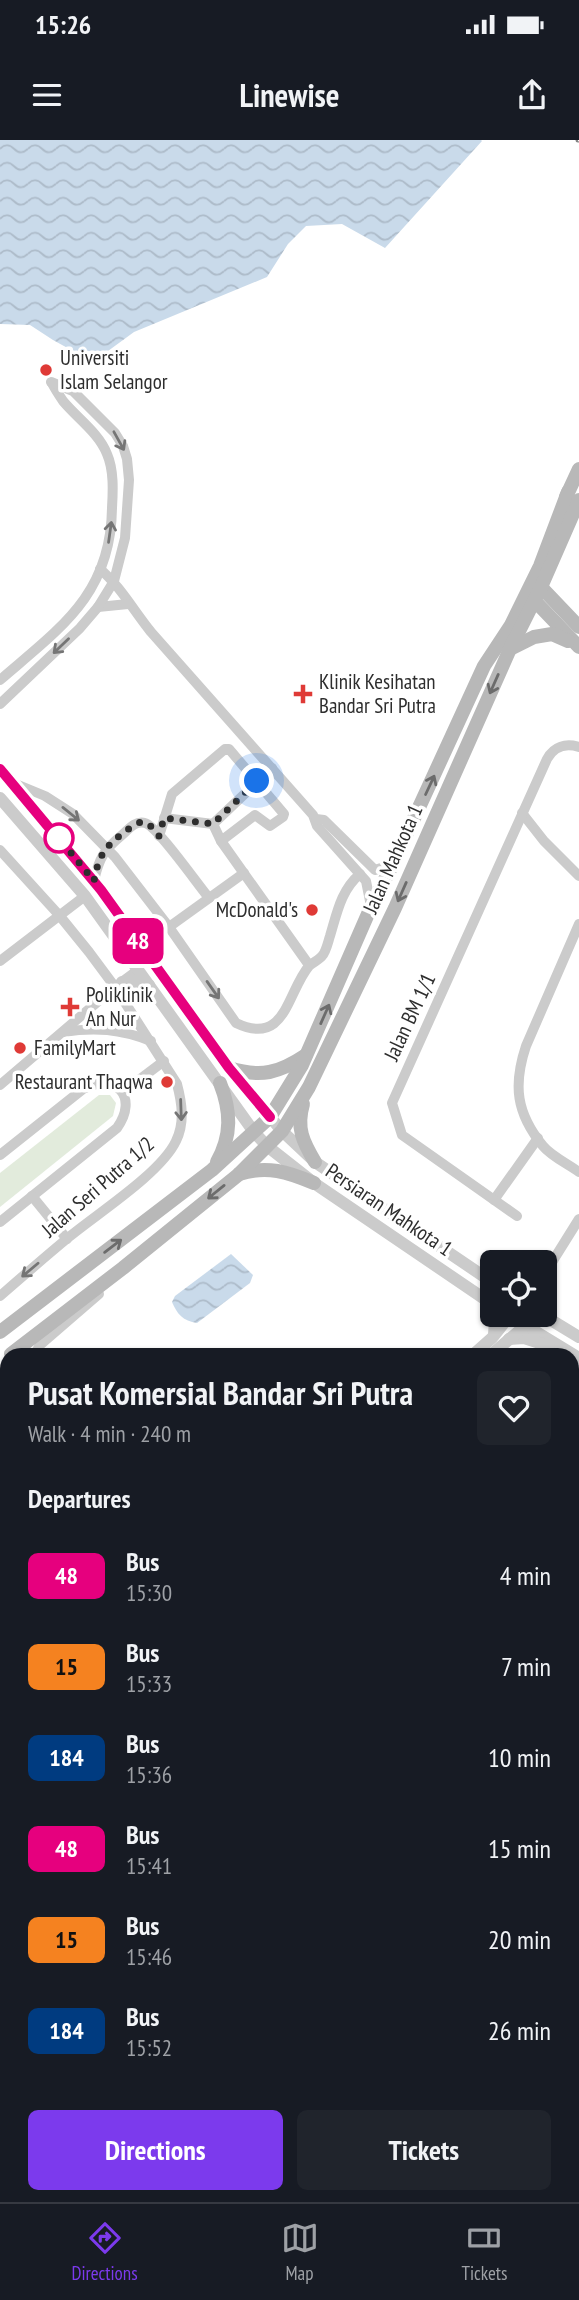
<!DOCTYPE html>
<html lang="en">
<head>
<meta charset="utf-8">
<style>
  body { margin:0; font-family:"PT Sans Narrow",sans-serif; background:#20242c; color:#f1f3f6; height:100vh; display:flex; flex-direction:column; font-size:26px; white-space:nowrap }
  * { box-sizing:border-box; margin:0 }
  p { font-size:23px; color:#9ea1a6 }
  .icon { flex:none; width:38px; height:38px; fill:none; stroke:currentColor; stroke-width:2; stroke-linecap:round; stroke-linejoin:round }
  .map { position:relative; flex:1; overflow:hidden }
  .drawer { position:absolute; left:0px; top:1208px; width:579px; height:856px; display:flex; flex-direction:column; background:#171b24; border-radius:21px 21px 0 0; box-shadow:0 2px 5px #0004 }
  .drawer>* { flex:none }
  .badge { padding:0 14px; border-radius:10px; font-size:24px; line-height:46px }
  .buttons { position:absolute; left:480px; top:1110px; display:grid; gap:14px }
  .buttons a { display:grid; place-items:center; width:77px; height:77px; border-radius:10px; background:#171b24; box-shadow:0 2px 5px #0004; font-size:35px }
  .you { position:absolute; width:35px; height:35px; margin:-18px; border:5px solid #fff; border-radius:50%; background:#1a73e8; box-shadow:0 0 0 10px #1a73e833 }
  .map>.badge { position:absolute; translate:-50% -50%; box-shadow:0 0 0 4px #fff }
  h2 { padding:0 28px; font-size:26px; line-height:63px }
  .round { display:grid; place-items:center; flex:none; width:74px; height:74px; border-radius:10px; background:#20242c }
  .headline { display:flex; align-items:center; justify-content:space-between; height:119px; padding:0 28px }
  h1 { font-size:33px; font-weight:800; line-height:52px }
  .primary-button { display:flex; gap:14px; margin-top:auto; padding:14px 28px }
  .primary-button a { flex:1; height:80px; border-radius:10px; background:#7c3aed; color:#fff; font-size:28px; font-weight:800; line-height:80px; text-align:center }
  .primary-button a+a { background:#20242c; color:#f1f3f6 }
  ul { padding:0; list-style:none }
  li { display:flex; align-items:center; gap:21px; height:91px; padding:0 28px }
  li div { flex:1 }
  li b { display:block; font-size:26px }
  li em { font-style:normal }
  li .badge { min-width:77px; font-weight:700; text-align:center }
  .status { display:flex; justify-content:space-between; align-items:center; height:49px; padding:0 35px; background:#171b24; direction:ltr }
  .status svg { height:19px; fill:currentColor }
  header { display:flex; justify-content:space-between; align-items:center; height:91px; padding:0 28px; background:#171b24; font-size:32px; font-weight:800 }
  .dock { display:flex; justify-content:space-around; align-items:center; height:98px; border-top:2px solid #363941; background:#171b24; font-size:19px; color:#9ea1a6 }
  .dock a { display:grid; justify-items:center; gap:4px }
  .dock .selected { color:#7c3aed }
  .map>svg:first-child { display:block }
</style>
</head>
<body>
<div class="status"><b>15:26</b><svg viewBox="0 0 49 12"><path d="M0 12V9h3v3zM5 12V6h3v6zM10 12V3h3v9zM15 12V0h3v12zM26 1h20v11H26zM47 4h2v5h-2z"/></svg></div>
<header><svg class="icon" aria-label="menu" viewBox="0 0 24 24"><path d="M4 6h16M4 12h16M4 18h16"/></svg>Linewise<svg class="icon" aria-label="share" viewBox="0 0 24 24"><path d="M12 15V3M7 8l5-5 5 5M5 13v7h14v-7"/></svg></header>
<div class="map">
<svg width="579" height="2062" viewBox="0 0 579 2062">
  <defs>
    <pattern id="water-waves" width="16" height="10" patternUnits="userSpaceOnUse" patternTransform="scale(1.75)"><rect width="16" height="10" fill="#c9daea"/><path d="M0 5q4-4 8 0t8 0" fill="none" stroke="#adbbc9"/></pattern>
  </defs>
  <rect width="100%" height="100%" fill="#fff"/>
  <!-- park -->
  <polygon fill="#e2ebdc" points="99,955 110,955 116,963 113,976 0,1067 0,1033"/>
  <!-- water -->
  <g fill="url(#water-waves)">
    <polygon points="0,0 481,0 482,1 385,108 342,84 306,86 288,104 267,137 134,192 108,211 93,216 82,216 53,200 30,185 0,184"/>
    <path d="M231 1114 253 1135 250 1143 197 1183C183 1181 177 1174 172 1162L175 1156Z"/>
  </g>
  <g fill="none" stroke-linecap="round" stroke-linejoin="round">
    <!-- minor -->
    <g stroke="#cbcbcb" stroke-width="10">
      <path d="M100 429C120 446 134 471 151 492L313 675 317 686 366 741 371 766"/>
      <polyline points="98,467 128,464"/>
      <path d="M0 540C60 488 111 455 112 368 113 351 114 330 107 314 99 293 77 278 63 261 59 255 55 249 52 243"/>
      <polyline points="0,564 80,488 98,467 114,441 125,398 129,340 127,319 123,306 115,293 73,251 51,242"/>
      <polyline points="272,628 213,684 221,701 309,825"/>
      <path d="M11 642 45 656 73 674 115 717 169 787 236 883C286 907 287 852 309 826 313 822 319 820 322 816 326 812 328 802 330 796 337 773 341 750 360 734"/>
      <polyline points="522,673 544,701 579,736"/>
      <polyline points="164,678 213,684"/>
      <polyline points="316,679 324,680 375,730 393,724"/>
      <polyline points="159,696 172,654 225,609 229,609 284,674 283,677 270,686 255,675 221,701"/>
      <path d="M0 710 59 775 89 812 115 847 177 944C182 963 185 983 176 1001 161 1033 98 1073 69 1097 46 1116 23 1136 0 1156"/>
      <path d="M94 741C99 718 104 710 122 695 128 690 135 680 145 683 157 686 198 745 209 758"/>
      <path d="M579 784 526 906C513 945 516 973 543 1006 551 1016 568 1024 579 1032"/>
      <polyline points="169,787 244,733"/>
      <polyline points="0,821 85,756"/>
      <path d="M63 892C95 887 120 889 151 901"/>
      <polyline points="0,945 115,847 138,830"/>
      <polyline points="123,952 164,921"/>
      <path d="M0 1015 83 949C116 932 139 957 117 988L0 1082"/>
      <polyline points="32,1056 67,1099"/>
      <polyline points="494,1060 538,998"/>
      <path d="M517 1076 402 995 392 963 547 619C554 606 566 603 579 607"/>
      <polyline points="544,1135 579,1079"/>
      <polyline points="35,1214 40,1205 99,1154"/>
      <polyline points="572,1244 579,1248"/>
      <polyline points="572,1362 579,1366"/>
      <polyline points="572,1482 579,1481"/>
      <polyline points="572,1576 579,1575"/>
      <polyline points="572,1643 579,1642"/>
      <polyline points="572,1744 579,1744"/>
      <polyline points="572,1808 579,1808"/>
      <polyline points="572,1912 579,1911"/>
    </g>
    <!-- tertiary -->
    <g stroke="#cbcbcb" stroke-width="12">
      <polyline points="0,629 82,726 229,928 282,991 315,1022 492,1142"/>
      <polyline points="0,658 85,756 254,992 267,1006 314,1043 492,1164"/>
      <polyline points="122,842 142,842 149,845"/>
      <polyline points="493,1174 495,1179 494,1195"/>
      <polyline points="507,1174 579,1218"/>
      <polyline points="541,1174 579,1197"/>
      <polyline points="509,1199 524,1198 549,1206"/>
      <polyline points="474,1214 492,1198 511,1174"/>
      <polyline points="492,1214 525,1186 532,1174"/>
      <polyline points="572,1599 579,1599"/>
      <polyline points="572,1615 579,1614"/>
      <polyline points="572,1929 579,1928"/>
      <polyline points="572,1946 579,1945"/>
      <polyline points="45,2062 48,2056"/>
      <polyline points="57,2062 60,2056"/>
      <polyline points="397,2062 398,2056"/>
      <polyline points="411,2062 412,2056"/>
    </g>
    <!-- secondary -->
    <g stroke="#b8b8b8" stroke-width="14">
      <polyline points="566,357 579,329"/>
      <polyline points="541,447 579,487"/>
      <polyline points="532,454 534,460 579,507"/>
      <polyline points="510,509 534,497 552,494 568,501"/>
      <path d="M229 928C261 938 279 933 306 915"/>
      <path d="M303 964C296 988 303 1002 315 1022"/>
      <path d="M217 1022C232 995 231 971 220 943"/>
      <path d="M239 1034C267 1025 288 1032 314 1043"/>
      <polyline points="0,1192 212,1030 270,977 302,925 371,767 393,724 484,526 511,485 540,426 568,352"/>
      <polyline points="11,1214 123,1128 238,1035 282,991 309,947 395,768 510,509 541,447 579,360"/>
    </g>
    <!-- rail casing -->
    <g stroke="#838383" stroke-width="5">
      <polyline id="rail" points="578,0 579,0"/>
    </g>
    <!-- rail -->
    <use href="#rail" stroke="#fff" stroke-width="2.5" stroke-dasharray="8" stroke-linecap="butt"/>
  </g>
  <!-- one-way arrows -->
  <defs><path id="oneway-shaft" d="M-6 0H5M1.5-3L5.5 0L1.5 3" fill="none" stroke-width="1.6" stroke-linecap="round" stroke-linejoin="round" transform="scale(1.75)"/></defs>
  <g stroke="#757575">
    <use href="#oneway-shaft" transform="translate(119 301) rotate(61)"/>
    <use href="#oneway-shaft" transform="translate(110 392) rotate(-82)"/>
    <use href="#oneway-shaft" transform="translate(61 506) rotate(136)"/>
    <use href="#oneway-shaft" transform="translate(71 674) rotate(39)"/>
    <use href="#oneway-shaft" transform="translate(213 850) rotate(55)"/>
    <use href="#oneway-shaft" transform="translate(181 970) rotate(88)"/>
    <use href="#oneway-shaft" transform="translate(30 1130) rotate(140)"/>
  </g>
  <g stroke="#6c6c6c">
    <use href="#oneway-shaft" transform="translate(494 544) rotate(114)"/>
    <use href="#oneway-shaft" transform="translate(430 645) rotate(-65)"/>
    <use href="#oneway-shaft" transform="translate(402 752) rotate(114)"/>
    <use href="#oneway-shaft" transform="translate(325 874) rotate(-66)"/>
    <use href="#oneway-shaft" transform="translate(216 1052) rotate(141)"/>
    <use href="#oneway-shaft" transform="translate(113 1106) rotate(-37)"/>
  </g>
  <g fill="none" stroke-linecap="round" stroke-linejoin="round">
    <!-- line casing -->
    <g stroke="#fff" stroke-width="16">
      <polyline id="line" points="0,629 101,750 229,928 270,977"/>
    </g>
    <!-- line -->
    <use href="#line" stroke="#e6007e" stroke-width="10"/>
    <!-- walk -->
    <path stroke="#2e2e2e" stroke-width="7" stroke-dasharray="0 12.6" d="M59 698 53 691 94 741C96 730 99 718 106 709 110 703 135 682 142 682 149 682 155 691 159 696L164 678 213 684 257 641"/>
  </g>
  <!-- markers -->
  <g fill="#df3a36" stroke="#fff" stroke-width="2.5">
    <circle cx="46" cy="230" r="7"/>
    <path d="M299.5 543.5h7v7h7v7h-7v7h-7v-7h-7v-7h7z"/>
    <circle cx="312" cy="770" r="7"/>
    <path d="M66.5 856.5h7v7h7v7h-7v7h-7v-7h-7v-7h7z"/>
    <circle cx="20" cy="908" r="7"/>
    <circle cx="167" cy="942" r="7"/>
  </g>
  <circle fill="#fff" stroke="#e6007e" stroke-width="3.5" cx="59" cy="698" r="14"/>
  <g text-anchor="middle" stroke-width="7" stroke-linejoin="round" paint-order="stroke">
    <!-- poi labels -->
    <g font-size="21" fill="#2e2e2e" stroke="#fff" text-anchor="start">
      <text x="60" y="225">Universiti<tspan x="60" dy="24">Islam Selangor</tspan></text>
      <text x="319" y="549">Klinik Kesihatan<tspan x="319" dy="24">Bandar Sri Putra</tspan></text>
      <text x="298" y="777" text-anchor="end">McDonald's</text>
      <text x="86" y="862">Poliklinik<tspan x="86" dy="24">An Nur</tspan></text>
      <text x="34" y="915">FamilyMart</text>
      <text x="153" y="949" text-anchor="end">Restaurant Thaqwa</text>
    </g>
    <!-- street labels -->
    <g font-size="21" fill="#2e2e2e" stroke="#fff">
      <text transform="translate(393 719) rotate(-66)" y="7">Jalan Mahkota 1</text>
      <text transform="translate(410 877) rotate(-65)" y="7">Jalan BM 1/1</text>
      <text transform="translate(98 1047) rotate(-41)" y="7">Jalan Seri Putra 1/2</text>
      <text transform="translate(389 1070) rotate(34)" y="7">Persiaran Mahkota 1</text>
    </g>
  </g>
</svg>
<div class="buttons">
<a><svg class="icon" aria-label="locate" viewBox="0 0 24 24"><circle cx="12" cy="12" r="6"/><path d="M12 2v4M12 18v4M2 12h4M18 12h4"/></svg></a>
</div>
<div class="you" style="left:257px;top:641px"></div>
<b class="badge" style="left:138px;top:801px;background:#e6007e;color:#fff">48</b>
<section class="drawer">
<div class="headline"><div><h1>Pusat Komersial Bandar Sri Putra</h1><p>Walk · 4 min · 240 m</p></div><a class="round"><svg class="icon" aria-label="heart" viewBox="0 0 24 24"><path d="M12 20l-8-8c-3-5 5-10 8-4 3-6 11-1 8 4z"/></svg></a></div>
<h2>Departures</h2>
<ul>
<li><span class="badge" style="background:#e6007e;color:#fff">48</span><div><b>Bus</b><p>15:30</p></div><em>4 min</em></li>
<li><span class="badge" style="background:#f58220;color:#111">15</span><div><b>Bus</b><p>15:33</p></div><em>7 min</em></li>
<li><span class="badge" style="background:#003b80;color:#fff">184</span><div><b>Bus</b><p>15:36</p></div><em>10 min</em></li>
<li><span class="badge" style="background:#e6007e;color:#fff">48</span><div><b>Bus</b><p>15:41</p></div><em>15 min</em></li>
<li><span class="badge" style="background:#f58220;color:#111">15</span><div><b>Bus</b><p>15:46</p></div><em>20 min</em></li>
<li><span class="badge" style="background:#003b80;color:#fff">184</span><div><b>Bus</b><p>15:52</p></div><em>26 min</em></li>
</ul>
<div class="primary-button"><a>Directions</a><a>Tickets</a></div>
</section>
</div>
<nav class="dock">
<a class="selected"><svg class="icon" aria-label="directions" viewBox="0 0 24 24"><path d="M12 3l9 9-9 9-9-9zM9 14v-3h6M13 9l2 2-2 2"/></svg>Directions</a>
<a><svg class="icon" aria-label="map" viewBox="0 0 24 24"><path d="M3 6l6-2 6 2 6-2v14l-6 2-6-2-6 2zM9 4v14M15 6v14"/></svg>Map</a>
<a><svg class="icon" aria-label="tickets" viewBox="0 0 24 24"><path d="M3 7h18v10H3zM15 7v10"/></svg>Tickets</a>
</nav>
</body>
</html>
